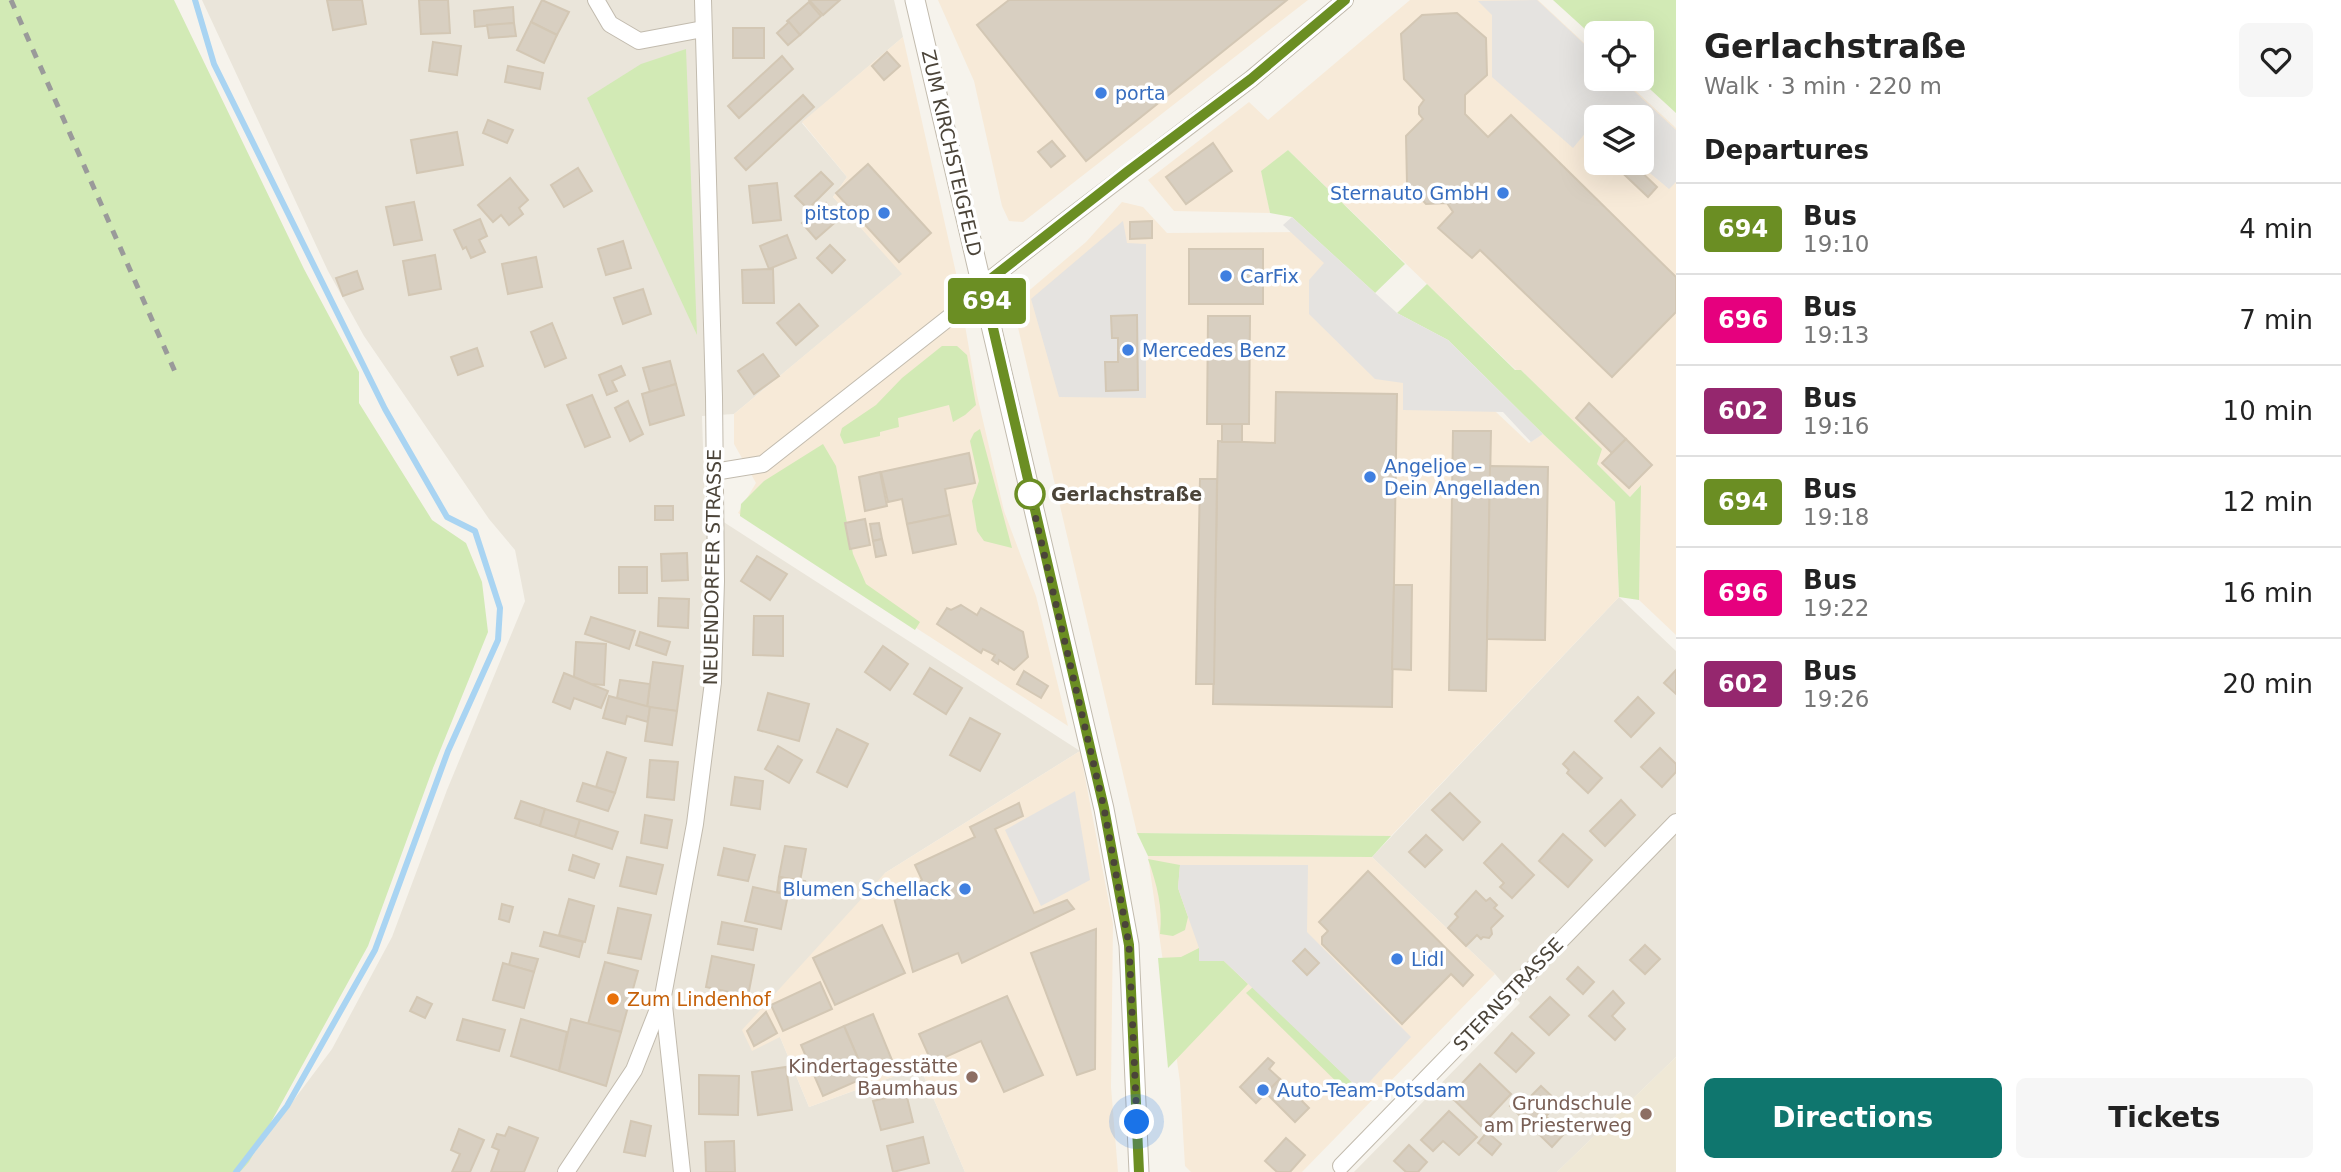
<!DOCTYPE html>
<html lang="en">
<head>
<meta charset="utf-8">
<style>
  body { margin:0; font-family:"DejaVu Sans",sans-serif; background:#f6f6f6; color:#222; height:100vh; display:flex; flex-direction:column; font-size:26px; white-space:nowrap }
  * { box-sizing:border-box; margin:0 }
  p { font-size:23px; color:#767676 }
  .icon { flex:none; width:38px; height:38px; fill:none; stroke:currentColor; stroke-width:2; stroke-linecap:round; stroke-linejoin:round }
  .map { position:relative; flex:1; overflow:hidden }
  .panel { display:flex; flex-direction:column; background:#fff; width:665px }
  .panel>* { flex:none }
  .badge { padding:0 14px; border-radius:5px; font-size:24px; line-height:46px }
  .controls { position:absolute; left:1584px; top:21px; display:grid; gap:14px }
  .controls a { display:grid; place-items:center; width:70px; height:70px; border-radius:10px; background:#fff; box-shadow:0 7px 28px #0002; font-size:35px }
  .you { position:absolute; width:35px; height:35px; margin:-18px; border:5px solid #fff; border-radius:50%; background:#1a73e8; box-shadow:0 0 0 10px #1a73e833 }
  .map>.badge { position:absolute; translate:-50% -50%; box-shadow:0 0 0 4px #fff }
  h2 { padding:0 28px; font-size:26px; line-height:63px }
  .round { display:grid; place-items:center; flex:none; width:74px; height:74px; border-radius:10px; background:#f6f6f6 }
  .summary { display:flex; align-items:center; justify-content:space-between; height:119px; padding:0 28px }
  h1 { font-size:33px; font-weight:600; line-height:52px }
  .button { display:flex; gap:14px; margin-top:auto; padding:14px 28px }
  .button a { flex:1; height:80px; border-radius:10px; background:#0f766e; color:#fff; font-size:28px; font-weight:600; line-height:80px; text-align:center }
  .button a+a { background:#f6f6f6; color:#222 }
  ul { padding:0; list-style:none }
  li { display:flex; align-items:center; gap:21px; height:91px; padding:0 28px; border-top:2px solid #e0e0e0 }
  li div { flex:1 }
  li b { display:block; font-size:26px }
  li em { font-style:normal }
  li .badge { min-width:77px; font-weight:700; text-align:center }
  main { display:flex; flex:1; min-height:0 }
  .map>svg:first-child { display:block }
</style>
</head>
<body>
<main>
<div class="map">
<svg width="1676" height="1172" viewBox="0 0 1676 1172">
  <rect width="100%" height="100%" fill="#f6f3ec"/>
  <!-- residential -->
  <g fill="#eae5da">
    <polygon points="202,0 894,0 903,37 802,123 847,177 833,197 903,274 734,414 702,416 705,510 1080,751 885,873 780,1037 809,1107 920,1067 965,1172 240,1172 332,1049 392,937 447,790 525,601 515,550 489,519 364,336 328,271"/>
    <polygon points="1619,597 1676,651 1676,1057 1557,1172 1354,1172 1520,1003 1495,974 1372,857"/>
  </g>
  <!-- commercial -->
  <g fill="#f7ead8" fill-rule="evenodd">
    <polygon points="938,0 1308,0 1023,222 1009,221 1002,206 974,81"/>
    <path d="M1410 0H1538L1596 54V79H1623L1676 128V635L1639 600 1640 486 1630 497 1597 464 1601 449 1521 370H1516L1288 150 1262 171 1270 213 1174 211 1148 180 1249 102 1268 120ZM1596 117H1642V163H1596Z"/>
    <polygon points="903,37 956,273 977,395 1004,511 1036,596 1068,726 738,513 756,483 734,444 734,414 902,274 833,197 847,177 802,122"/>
    <polygon points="1122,202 1143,207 1167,233 1305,232 1529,443 1543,434 1615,502 1619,597 1391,836 1137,833 1016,319 1025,294 1086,242"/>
    <polygon points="1080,751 1113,924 1111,1087 1118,1172 965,1172 920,1067 809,1107 780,1037 752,1051 742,1030 885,873"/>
    <polygon points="1148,856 1372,857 1495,974 1302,1172 1191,1172 1185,1166 1180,1082"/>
  </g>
  <!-- education -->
  <polygon fill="#efe8d6" points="1676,1057 1676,1172 1557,1172"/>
  <!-- green -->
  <g fill="#d2eab5">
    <polygon points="0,0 174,0 304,269 359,372 359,403 432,520 466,543 482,582 488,632 433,768 368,946 249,1162 240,1172 0,1172"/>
    <polygon points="1553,0 1676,0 1676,113 1639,79 1642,79 1642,33 1596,33 1596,39"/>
    <polygon points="686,49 697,335 587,98 641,64"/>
    <polygon points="1288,150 1405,264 1375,293 1292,217 1270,213 1261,171"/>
    <polygon points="1427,284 1515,370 1521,370 1602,449 1597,464 1630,497 1641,485 1639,600 1619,597 1615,502 1543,434 1448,340 1397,313"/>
    <polygon points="942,346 957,346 967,355 976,405 965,415 953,422 949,405 898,418 899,427 880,432 880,436 844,444 840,435 842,428 876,405 902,378"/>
    <polygon points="980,429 1012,548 984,541 977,531 972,501 979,481 970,441 974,433"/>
    <polygon points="823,444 836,466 853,554 866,584 920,622 915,630 740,516 741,504 764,481"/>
    <polygon points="1137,833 1391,836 1372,857 1148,856"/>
    <path d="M1148 859 1180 865 1178 888 1188 917 1185 930 1173 936 1160 934C1163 907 1157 885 1148 859Z"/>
    <polygon points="1199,948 1224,961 1248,984 1168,1068 1158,958 1181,957"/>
    <polygon points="1253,987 1361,1091 1354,1099 1246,993"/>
  </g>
  <!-- parking -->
  <g fill="#e5e3e0">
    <polygon points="1537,0 1596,55 1596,79 1621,79 1676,130 1676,182 1669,189 1638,163 1642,163 1642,117 1596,117 1596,127 1592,125 1573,148 1492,77 1492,15 1478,1"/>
    <polygon points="1292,217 1397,313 1448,340 1543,434 1531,442 1503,412 1403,410 1403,383 1375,379 1309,314 1309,280 1324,263 1283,225"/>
    <polygon points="1123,221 1127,243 1146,244 1146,398 1059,397 1031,299"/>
    <polygon points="1075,791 1090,880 1041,906 1005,830"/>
    <polygon points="1180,865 1308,865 1307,932 1411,1037 1361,1091 1224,961 1199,961 1199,948 1178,888"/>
  </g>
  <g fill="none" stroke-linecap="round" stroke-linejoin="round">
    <!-- stream -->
    <polyline stroke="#a9d4f2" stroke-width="6" points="195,0 214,64 385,409 447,517 475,531 500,608 498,640 448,751 375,950 287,1106 236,1172"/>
  </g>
  <!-- building -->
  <g fill="#d8cfc1" stroke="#d3c7b4" stroke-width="2">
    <polygon points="327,0 362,0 366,24 333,30"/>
    <polygon points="419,0 448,0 450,33 421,34"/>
    <polygon points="542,0 569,12 557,35 531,22"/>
    <polygon points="809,0 840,0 823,15"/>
    <polygon points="1009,0 1287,0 1086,161 977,25"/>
    <polygon points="809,2 821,16 800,35 787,21"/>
    <polygon points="513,7 514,23 475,27 474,11"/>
    <polygon points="1457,13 1486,38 1487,75 1465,95 1465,114 1488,137 1511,115 1676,277 1676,312 1612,377 1480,250 1472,258 1438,228 1453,212 1447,203 1426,204 1407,183 1406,136 1423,119 1419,114 1419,107 1424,100 1404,79 1401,34 1422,15"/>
    <polygon points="531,22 557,35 544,63 517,50"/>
    <polygon points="789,22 800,35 788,45 777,33"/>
    <polygon points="514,23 516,36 489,38 487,25"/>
    <rect x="733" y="28" width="31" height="30"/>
    <polygon points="433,42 461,46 457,75 429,71"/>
    <polygon points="887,52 900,66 884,80 872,66"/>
    <polygon points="782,56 793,69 739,118 728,106"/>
    <polygon points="508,66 543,73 540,89 505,82"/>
    <polygon points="803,95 814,107 746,170 735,158"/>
    <polygon points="488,120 513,130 507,143 483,133"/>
    <polygon points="457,132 463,165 417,173 411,140"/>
    <polygon points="1052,141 1065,156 1051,167 1038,152"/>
    <polygon points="1213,143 1232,171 1186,204 1166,177"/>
    <polygon points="1612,163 1632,163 1657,187 1648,197"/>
    <polygon points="868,164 931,233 899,262 836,193"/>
    <polygon points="578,168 592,191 564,207 551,185"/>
    <polygon points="821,172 833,184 808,209 795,196"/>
    <polygon points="510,178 528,200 519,208 523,214 509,225 501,215 493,222 478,205"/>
    <polygon points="777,183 781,220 753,223 749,186"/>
    <polygon points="414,202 422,240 394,245 386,207"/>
    <polygon points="826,203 839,219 816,239 802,223"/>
    <polygon points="480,219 487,236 479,240 485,252 471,258 466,247 463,249 454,230"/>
    <polygon points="1152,221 1152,238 1130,239 1130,222"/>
    <polygon points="787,235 796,258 769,269 760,246"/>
    <polygon points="623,241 631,268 606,275 598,249"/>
    <polygon points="830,245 845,260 832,273 817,258"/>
    <rect x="1189" y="249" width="74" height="55"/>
    <polygon points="435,255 441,289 409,295 403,261"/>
    <polygon points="536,257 542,287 508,294 502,264"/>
    <polygon points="773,269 774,303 743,303 742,270"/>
    <polygon points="357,271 363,289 343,296 336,278"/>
    <polygon points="643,289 651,314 623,324 614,298"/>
    <polygon points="799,304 818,326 796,345 777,323"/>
    <polygon points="1137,315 1138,390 1106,391 1105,362 1118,362 1118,338 1112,338 1111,316"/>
    <polygon points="1208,316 1250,316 1249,424 1207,424"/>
    <polygon points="552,323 566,358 545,367 531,332"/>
    <polygon points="477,348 483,366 458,375 451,357"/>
    <polygon points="763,354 779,376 754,394 738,371"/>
    <polygon points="670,361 676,384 650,392 643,368"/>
    <polygon points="621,366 625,375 612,381 617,391 607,395 599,375"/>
    <polygon points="676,384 684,415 650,425 642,394"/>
    <polygon points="1276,392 1397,394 1392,707 1213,704 1218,441 1275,443"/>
    <polygon points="592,395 610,437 585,447 567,405"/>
    <polygon points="628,401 643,434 630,441 615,408"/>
    <polygon points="1589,403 1626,439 1612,453 1576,418"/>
    <rect x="1222" y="424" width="20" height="18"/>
    <polygon points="1453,431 1491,431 1486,691 1449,690"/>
    <polygon points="1626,439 1652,465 1629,488 1602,463"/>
    <polygon points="969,453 975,483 945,489 950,515 907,524 902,499 888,502 881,472"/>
    <polygon points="1490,466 1548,467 1545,640 1487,639"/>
    <polygon points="880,472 887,506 865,511 859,477"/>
    <polygon points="1200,479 1217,479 1214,684 1196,684"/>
    <rect x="655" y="506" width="18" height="14"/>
    <polygon points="950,515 956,544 913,553 907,524"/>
    <polygon points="865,519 870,545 850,549 845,523"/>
    <polygon points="879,523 882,539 873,541 870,524"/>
    <polygon points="882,539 886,555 876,557 873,541"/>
    <polygon points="687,553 688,580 662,581 661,554"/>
    <polygon points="757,556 787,574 770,600 741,581"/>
    <rect x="619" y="567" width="28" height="26"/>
    <polygon points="1394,585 1412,585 1411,670 1392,669"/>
    <polygon points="659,598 689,599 688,628 658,626"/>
    <polygon points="961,605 977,615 981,608 1023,632 1028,657 1014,670 999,660 998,664 992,660 995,655 983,649 981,653 937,624 947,608 951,610"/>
    <polygon points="754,616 783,616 783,656 753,655"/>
    <polygon points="591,617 635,631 629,649 585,634"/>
    <polygon points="640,632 670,642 666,655 636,645"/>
    <polygon points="576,642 606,644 604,685 591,684 574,677"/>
    <polygon points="883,646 908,664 890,690 865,672"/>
    <polygon points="653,662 683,666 677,711 647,707"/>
    <polygon points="930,668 962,688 946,714 914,694"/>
    <polygon points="1676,670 1676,694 1664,683"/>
    <polygon points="1024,671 1048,686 1041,698 1017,684"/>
    <polygon points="564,673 608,691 601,708 574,698 570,709 553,702"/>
    <polygon points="620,680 650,684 647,707 617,698"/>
    <polygon points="768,693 809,704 799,741 758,730"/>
    <polygon points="609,696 650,707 648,722 627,716 625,724 603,718"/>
    <polygon points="1638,697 1654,713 1631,737 1615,721"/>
    <polygon points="650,707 677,711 672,745 645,741"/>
    <polygon points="970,718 1000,734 980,771 950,755"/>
    <polygon points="837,729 868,744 847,787 817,772"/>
    <polygon points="778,746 802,760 789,783 765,769"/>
    <polygon points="1660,748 1676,764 1676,772 1662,787 1641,767"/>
    <polygon points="607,752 626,758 615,793 596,787"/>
    <polygon points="1574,752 1602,778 1588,793 1567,773 1569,770 1563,764"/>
    <polygon points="650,760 678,762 674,800 647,797"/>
    <polygon points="735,777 763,781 760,809 731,805"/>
    <polygon points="583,783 615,793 608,811 577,801"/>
    <polygon points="1450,793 1480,822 1463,840 1432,810"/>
    <polygon points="1621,800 1635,815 1605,846 1590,831"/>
    <polygon points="521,801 545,809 540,826 515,818"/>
    <polygon points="1019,803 1023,816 995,829 1034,913 1067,900 1074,909 962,963 958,953 913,972 894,898 922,880 915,865 975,837 970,827"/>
    <polygon points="545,809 580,820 575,837 540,826"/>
    <polygon points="645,815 672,820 667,848 641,843"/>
    <polygon points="580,820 618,832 612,849 575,837"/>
    <polygon points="1563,834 1592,860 1568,887 1539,861"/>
    <polygon points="1426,835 1442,850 1425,867 1409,852"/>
    <polygon points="1502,844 1534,875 1512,898 1500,887 1504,883 1484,863"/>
    <polygon points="785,846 806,849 800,881 779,877"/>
    <polygon points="724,848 755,855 748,881 718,875"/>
    <polygon points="573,855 599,864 594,878 569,870"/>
    <polygon points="627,857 663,865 656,894 620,886"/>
    <polygon points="1368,871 1473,975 1463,986 1451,974 1402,1024 1322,944 1322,937 1328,931 1319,922"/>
    <polygon points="779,877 805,881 802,896 777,892"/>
    <polygon points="753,887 788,895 781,929 745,921"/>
    <polygon points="1476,891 1486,901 1490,898 1497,905 1494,908 1503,916 1491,928 1492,934 1489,938 1483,937 1481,939 1477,935 1466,946 1448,928 1458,917 1455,914"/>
    <polygon points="569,899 594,906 585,942 559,935"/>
    <polygon points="502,904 513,907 509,922 499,919"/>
    <polygon points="618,908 651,915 641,959 608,953"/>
    <polygon points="722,922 757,929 753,950 718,944"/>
    <polygon points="882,925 905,973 835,1005 813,958"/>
    <polygon points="1096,929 1095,1069 1077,1075 1031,953"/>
    <polygon points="544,932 583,942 579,957 540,946"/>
    <polygon points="1645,945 1660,959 1645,974 1630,960"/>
    <polygon points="1305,949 1319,963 1307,975 1293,961"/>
    <polygon points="512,953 538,959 534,972 509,965"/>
    <polygon points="712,956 754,965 748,996 706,987"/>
    <polygon points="605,962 638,971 621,1032 588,1024"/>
    <polygon points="503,963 534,972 524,1008 493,1000"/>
    <polygon points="1578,967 1594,982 1583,994 1567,979"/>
    <polygon points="820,982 832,1009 783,1031 771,1005"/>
    <polygon points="1613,991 1624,1003 1612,1016 1625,1029 1615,1040 1589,1016"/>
    <polygon points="1007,996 1043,1075 1004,1092 981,1041 932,1063 919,1034"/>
    <polygon points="417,997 432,1004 425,1018 410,1011"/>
    <polygon points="1550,997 1569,1015 1549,1035 1530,1017"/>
    <polygon points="766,1012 777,1033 754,1046 747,1031"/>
    <polygon points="873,1014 894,1065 866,1077 844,1026"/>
    <polygon points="463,1019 505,1030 499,1051 457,1040"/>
    <polygon points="521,1019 567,1032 559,1071 511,1056"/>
    <polygon points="571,1019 621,1032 606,1086 559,1071"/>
    <polygon points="844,1026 866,1077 823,1096 801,1045"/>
    <polygon points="1512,1033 1534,1053 1516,1072 1495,1053"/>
    <polygon points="1268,1058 1274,1063 1269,1069 1280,1079 1256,1103 1240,1087"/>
    <polygon points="1480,1064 1511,1094 1481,1126 1450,1096"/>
    <polygon points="786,1067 792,1110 758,1115 752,1072"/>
    <polygon points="699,1075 739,1076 738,1115 699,1114"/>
    <polygon points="1280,1079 1309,1108 1295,1122 1266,1093"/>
    <polygon points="1541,1086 1559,1103 1546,1116 1528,1099"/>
    <polygon points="906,1093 913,1122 881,1130 873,1101"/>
    <polygon points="1523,1094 1564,1134 1552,1147 1510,1106"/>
    <polygon points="1449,1111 1477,1137 1459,1155 1443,1141 1433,1151 1421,1140"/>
    <polygon points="631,1121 651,1126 645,1156 624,1152"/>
    <polygon points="509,1127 538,1138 524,1172 491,1172 499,1150 492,1147 497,1134 505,1136"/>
    <polygon points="459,1129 484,1140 470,1172 452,1172 460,1154 451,1150"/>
    <polygon points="1487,1132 1501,1144 1492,1155 1478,1143"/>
    <polygon points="923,1137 929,1163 893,1172 887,1146"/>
    <polygon points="1286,1138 1305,1155 1290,1172 1277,1172 1265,1161"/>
    <polygon points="734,1141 735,1172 706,1172 705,1142"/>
    <polygon points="1409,1145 1427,1162 1418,1172 1406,1172 1394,1161"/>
  </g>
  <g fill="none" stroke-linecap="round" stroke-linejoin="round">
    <!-- minor casing -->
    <g stroke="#c2bbae" stroke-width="18">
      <g id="minor">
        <polyline points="596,0 610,24 639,41 703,29"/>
        <polyline points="714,472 763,464 951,316 983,285 1062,223 1251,79 1345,0"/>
        <polyline points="1341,1166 1676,822"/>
        <polyline points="566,1172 634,1070 662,999"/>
        <polyline points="682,1172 663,996 695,824 713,682 716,581 714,397 703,0"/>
      </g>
    </g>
    <!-- tertiary casing -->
    <g stroke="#c2bbae" stroke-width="21">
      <polyline id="tertiary" points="915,0 1104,809 1129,945 1139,1172"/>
    </g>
    <!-- minor -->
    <use href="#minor" stroke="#fff" stroke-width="16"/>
    <!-- tertiary -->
    <use href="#tertiary" stroke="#fff" stroke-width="19"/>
    <!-- rail -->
    <polyline stroke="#9a9a9a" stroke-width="5" stroke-dasharray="9 9" stroke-linecap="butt" points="11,0 176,374"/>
  </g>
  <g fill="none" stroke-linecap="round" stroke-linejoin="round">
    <!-- line casing -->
    <g stroke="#fff" stroke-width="16">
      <polyline id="line" points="1139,1172 1129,945 1104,808 983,285 1127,172 1251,79 1345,0"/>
    </g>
    <!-- line -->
    <use href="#line" stroke="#6b8e23" stroke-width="10"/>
    <!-- walk -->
    <polyline stroke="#4b4439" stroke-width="7" stroke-dasharray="0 12.6" points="1030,494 1104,808 1129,945 1137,1122"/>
  </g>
  <!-- markers -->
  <g fill="#3f7fe0" stroke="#fff" stroke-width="2.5">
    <circle cx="1101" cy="93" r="7"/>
    <circle cx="1503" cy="193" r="7"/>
    <circle cx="884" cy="213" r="7"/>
    <circle cx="1226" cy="276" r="7"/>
    <circle cx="1128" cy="350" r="7"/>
    <circle cx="1370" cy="477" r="7"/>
    <circle cx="965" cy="889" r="7"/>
    <circle cx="1397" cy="959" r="7"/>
    <circle cx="1263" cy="1090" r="7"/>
  </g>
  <circle fill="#fff" stroke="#6b8e23" stroke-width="3.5" cx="1030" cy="494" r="14"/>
  <circle fill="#e8710a" stroke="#fff" stroke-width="2.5" cx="613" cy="999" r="7"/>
  <g fill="#8d6e63" stroke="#fff" stroke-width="2.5">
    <circle cx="972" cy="1077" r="7"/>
    <circle cx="1646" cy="1114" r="7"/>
  </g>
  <g text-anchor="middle" stroke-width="7" stroke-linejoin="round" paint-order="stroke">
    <!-- shop labels -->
    <g font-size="19" fill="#366cbe" stroke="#fff" text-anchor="start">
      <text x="1115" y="100">porta</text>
      <text x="1489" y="200" text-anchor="end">Sternauto GmbH</text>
      <text x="870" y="220" text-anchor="end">pitstop</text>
      <text x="1240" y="283">CarFix</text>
      <text x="1142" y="357">Mercedes Benz</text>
      <text x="1384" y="473">Angeljoe –<tspan x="1384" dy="22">Dein Angelladen</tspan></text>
      <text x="951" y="896" text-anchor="end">Blumen Schellack</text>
      <text x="1411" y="966">Lidl</text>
      <text x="1277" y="1097">Auto-Team-Potsdam</text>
    </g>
    <!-- street labels -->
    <g font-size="19" fill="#4b4439" stroke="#fff">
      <text transform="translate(952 153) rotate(77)" y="7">ZUM KIRCHSTEIGFELD</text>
      <text transform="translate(712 567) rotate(-89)" y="7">NEUENDORFER STRASSE</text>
      <text transform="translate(1508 994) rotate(-46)" y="7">STERNSTRASSE</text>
    </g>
    <!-- stop labels -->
    <g font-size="19" font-weight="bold" fill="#4b4439" stroke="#fff" text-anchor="start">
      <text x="1051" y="501">Gerlachstraße</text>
    </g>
    <!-- food labels -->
    <g font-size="19" fill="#c56008" stroke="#fff" text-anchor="start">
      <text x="627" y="1006">Zum Lindenhof</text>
    </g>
    <!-- education labels -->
    <g font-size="19" fill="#785e54" stroke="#fff" text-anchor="end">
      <text x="958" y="1073">Kindertagesstätte<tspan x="958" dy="22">Baumhaus</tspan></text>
      <text x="1632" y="1110">Grundschule<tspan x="1632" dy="22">am Priesterweg</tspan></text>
    </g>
  </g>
</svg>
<div class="controls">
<a><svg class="icon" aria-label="locate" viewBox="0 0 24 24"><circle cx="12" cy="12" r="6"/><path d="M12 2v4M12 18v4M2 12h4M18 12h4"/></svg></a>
<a><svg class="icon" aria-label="layers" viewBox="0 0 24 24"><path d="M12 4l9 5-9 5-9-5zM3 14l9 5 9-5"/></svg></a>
</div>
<div class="you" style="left:1137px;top:1122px"></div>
<b class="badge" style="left:987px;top:301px;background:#6b8e23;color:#fff">694</b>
</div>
<section class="panel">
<div class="summary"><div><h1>Gerlachstraße</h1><p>Walk · 3 min · 220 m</p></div><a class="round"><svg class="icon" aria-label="heart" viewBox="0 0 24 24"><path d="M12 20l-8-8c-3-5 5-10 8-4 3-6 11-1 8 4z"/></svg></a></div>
<h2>Departures</h2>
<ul>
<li><span class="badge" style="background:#6b8e23;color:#fff">694</span><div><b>Bus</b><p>19:10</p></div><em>4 min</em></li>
<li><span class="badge" style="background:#e6007e;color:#fff">696</span><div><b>Bus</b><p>19:13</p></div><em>7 min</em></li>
<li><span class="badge" style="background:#95276e;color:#fff">602</span><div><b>Bus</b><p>19:16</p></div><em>10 min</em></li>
<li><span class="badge" style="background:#6b8e23;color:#fff">694</span><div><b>Bus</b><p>19:18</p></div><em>12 min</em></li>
<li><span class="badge" style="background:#e6007e;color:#fff">696</span><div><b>Bus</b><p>19:22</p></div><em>16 min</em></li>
<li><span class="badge" style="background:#95276e;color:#fff">602</span><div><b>Bus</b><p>19:26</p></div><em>20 min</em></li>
</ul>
<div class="button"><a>Directions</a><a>Tickets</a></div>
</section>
</main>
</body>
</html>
